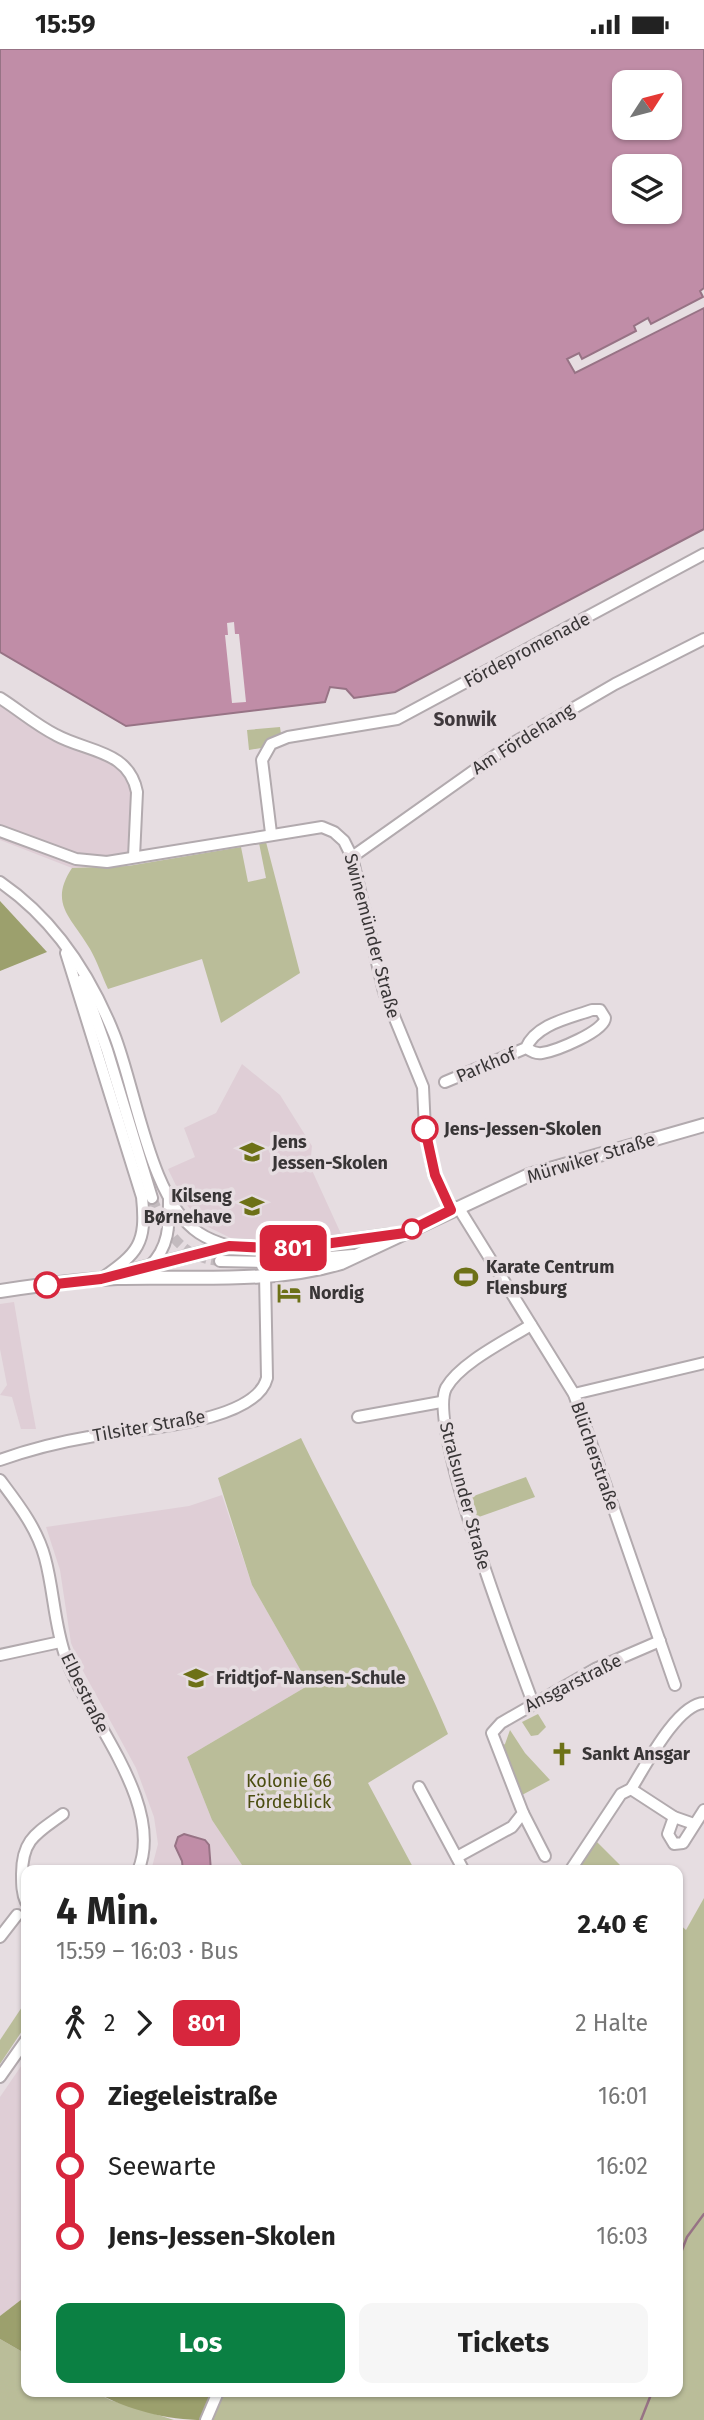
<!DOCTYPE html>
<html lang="de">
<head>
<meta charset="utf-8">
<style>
  body { margin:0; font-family:"Fira Sans",sans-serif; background:#f6f6f6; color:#222; height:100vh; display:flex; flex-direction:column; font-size:26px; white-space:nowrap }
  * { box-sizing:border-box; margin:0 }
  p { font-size:23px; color:#767676 }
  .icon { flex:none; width:38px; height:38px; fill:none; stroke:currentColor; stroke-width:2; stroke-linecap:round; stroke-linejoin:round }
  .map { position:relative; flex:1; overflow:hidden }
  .side { position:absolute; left:21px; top:1816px; width:662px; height:532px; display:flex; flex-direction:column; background:#fff; border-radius:14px; box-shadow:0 2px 5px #0004 }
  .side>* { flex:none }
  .badge { padding:0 14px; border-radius:10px; font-size:24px; line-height:46px }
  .needle { width:46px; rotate:54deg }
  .buttons { position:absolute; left:612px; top:21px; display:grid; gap:14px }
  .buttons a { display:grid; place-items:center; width:70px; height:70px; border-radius:14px; background:#fff; box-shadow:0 2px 5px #0004; font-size:35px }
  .map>.badge { position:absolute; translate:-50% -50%; box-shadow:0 0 0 4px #fff }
  .legs { display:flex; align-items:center; gap:10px; height:77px; padding:0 35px; font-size:23px }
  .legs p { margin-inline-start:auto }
  .headline { display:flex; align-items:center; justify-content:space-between; height:119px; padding:0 35px }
  h1 { font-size:38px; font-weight:700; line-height:52px }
  .action { display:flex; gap:14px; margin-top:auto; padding:14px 35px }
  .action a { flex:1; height:80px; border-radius:14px; background:#0b8043; color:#fff; font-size:28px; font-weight:700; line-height:80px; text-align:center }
  .action a+a { background:#f6f6f6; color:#222 }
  ul { padding:0 35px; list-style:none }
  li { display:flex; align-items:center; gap:24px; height:70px; font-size:26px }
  li i { display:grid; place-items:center; width:10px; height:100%; margin:0 9px; background:currentColor }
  li i::after { content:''; width:18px; height:18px; margin:-9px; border:5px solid; border-radius:50%; background:#fff }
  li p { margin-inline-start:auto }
  li:first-child i { background:linear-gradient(#0000 50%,currentColor 0) }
  li:last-child i { background:linear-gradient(currentColor 50%,#0000 0) }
  .status { display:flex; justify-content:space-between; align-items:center; height:49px; padding:0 35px; background:#fff; direction:ltr }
  .status svg { height:19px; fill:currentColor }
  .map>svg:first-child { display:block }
</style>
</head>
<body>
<div class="status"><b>15:59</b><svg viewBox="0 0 49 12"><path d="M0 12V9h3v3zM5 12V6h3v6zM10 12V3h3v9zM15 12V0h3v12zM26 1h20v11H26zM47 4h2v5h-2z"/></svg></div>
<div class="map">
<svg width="704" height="2371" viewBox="0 0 704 2371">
  <rect width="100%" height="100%" fill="#e6dde1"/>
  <!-- built -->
  <g fill="#dfced6">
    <polygon points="0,654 28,670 50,689 120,718 131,735 128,817 72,819 0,791"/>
    <polygon points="242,1015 280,1046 312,1097 310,1117 342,1187 297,1195 239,1193 206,1177 184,1153 168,1120 195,1108 184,1079 216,1064"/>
    <polygon points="14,1253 29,1342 36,1380 21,1380 12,1348 0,1346 7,1336 0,1300 0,1255"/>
    <polygon points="222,1446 252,1536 309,1636 187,1708 212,1771 246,1822 151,1822 158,1795 154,1768 136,1719 83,1622 71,1594 60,1521 46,1478 189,1457"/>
    <polygon points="26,2010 26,2247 0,2267 0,2048"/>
  </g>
  <!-- green -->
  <g fill="#babd99">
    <polygon points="280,678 281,685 268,691 261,699 249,701 247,681"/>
    <path d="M266 793 300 924 221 974 202 910 108 940C102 927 97 912 90 900 72 869 48 855 72 819L128 817 241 798 248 833 266 829 259 794Z"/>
    <path d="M301 1389C349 1488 406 1583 448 1685L368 1734 415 1822H246L212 1771 187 1708 309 1636 252 1536 218 1429Z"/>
    <polygon points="526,1428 535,1448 476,1469 471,1448"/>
    <polygon points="538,1665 546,1678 538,1686 531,1687 522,1673"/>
    <polygon points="510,1681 525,1704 550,1731 522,1746 502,1697 505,1695"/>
    <polygon points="595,1791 626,1822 573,1822"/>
    <polygon points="704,1849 704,2371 204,2371 215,2343 677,2343 677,1873 686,1881"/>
    <polygon points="26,1952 26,1976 0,2015 0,1991"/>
    <polygon points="0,2290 26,2305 26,2343 95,2343 110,2351 174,2371 0,2371"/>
  </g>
  <!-- forest -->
  <g fill="#9ca06d">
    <polygon points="0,852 47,903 0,922"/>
    <polygon points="26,2247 26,2305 0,2290 0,2267"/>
    <path d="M95 2343H215L204 2371C167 2371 128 2361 95 2343Z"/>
  </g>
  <!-- water -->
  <g fill="#c08da7" stroke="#977385" stroke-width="2" fill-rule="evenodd">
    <path d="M0 0H704V239L700 242 703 248 651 275 648 269 634 277 636 282 582 310 579 304 567 310 575 324 704 259V480L395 643 354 649 346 640 330 638 325 653 126 677 0 603ZM625 33H670V79H625ZM625 117H670V163H625Z"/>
    <polygon points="184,1785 205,1791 209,1796 211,1822 183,1822 182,1812 175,1797 178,1788"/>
  </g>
  <!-- pier -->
  <polygon fill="#e6dde1" points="234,573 235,585 239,585 246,653 232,654 225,586 228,586 227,574"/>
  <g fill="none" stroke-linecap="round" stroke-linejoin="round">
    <!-- stream -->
    <g stroke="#977385" stroke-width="2.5">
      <polyline points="677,2214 687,2188 704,2165"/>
      <polyline points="641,2371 652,2343"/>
    </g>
    <!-- minor-tunnel -->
    <path stroke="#c3bbbf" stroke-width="10" stroke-dasharray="10 5" stroke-linecap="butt" d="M152 1149C166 1182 181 1209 220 1212"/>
    <!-- minor casing -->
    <g stroke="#b2aaae" stroke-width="14">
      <g id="minor">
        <path d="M0 649C19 661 36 676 56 686 87 703 129 701 137 743L134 808"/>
        <polyline points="0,782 76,810 107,813 322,778 334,783 344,792 352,808 384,943 423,1038 425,1081 434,1126 451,1161"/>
        <polyline points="271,784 262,711 271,695 288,688 397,670 704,505"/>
        <polyline points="352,808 510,696 615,635 704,590"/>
        <path d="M0 833C54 870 90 925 114 985 136 1040 150 1152 199 1184 208 1190 219 1194 229 1197"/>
        <path d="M66 904 142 1148C147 1195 138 1204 101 1230"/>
        <polyline points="82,931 107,1001 152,1149"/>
        <path d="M445 1033 526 999C536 975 570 969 592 961H600L605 969C605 982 556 1002 542 1004 535 1005 531 1002 526 999"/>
        <polyline points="458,1158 574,1345 675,1636"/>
        <polyline points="220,1212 271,1213 353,1206"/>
        <path d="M150 1217C170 1197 169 1175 169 1149"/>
        <path d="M531 1276C507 1291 460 1314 446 1339 427 1377 515 1605 533 1654"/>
        <polyline points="574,1345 704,1314"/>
        <polyline points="358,1368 441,1353"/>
        <path d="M0 1411C28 1401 59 1393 89 1388 129 1380 255 1376 267 1329L265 1225"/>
        <path d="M0 1431C18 1455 37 1479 45 1509 54 1542 54 1576 66 1609 87 1669 166 1755 138 1822"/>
        <polyline points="0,1606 60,1593"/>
        <polyline points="419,1738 464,1822"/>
        <polyline points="631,1740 674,1768 694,1775"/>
        <polyline points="523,1764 545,1807"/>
        <polyline points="674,1768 668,1785 674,1795 683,1794 704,1761"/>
        <polyline points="457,1808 512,1778 523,1764 492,1684 501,1674 595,1620 660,1592"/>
        <path d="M570 1822 621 1745 631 1740C645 1718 677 1655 704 1654"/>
        <path d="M26 1853C22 1844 22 1835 22 1825 22 1790 37 1784 63 1765"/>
        <polyline points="0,1888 17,1866"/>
        <polyline points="0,2028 26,1991"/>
        <polyline points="206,2371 218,2343"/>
      </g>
    </g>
    <!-- major casing -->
    <g stroke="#b2aaae" stroke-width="16">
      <g id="major">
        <polyline points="123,1224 229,1197 288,1200 390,1186"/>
        <path d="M0 1242C39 1236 78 1231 117 1229 190 1227 270 1235 341 1214L529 1126 704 1076"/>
      </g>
    </g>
    <!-- minor -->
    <use href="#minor" stroke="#fff" stroke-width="10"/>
    <!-- major -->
    <use href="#major" stroke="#fff" stroke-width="12"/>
  </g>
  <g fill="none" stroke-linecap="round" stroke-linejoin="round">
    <!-- line-1 casing -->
    <g stroke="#fff" stroke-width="16">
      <polyline id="line-1" points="47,1236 101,1230 229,1197 288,1200 405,1184 451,1161 435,1126 425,1080"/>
    </g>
    <!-- line-1 -->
    <use href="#line-1" stroke="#d7263d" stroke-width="10"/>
  </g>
  <!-- icons -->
  <defs>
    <g id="school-bare" transform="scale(1.89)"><path d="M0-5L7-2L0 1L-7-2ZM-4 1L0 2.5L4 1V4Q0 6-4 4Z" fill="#6d7117" stroke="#e6dde1" stroke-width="2.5" paint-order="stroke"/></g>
    <g id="stadium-bare" transform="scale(1.89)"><path d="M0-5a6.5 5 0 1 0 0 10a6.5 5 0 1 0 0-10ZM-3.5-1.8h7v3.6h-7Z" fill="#6d7117" stroke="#e6dde1" stroke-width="2.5" paint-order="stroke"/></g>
    <g id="hotel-bare" transform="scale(1.89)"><path d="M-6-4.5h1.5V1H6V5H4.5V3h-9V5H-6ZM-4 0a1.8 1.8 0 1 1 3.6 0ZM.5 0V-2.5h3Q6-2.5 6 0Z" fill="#6d7117" stroke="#e6dde1" stroke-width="2.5" paint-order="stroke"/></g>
    <g id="church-bare" transform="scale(1.89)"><path d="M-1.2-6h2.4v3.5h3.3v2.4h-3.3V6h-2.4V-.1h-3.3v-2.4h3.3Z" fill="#6d7117" stroke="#e6dde1" stroke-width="2.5" paint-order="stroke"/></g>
  </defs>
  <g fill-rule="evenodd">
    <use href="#school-bare" x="252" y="1103"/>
    <use href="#school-bare" x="252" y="1157"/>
    <use href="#stadium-bare" x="466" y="1228"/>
    <use href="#hotel-bare" x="289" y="1244"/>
    <use href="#school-bare" x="196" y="1629"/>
    <use href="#church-bare" x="562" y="1705"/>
  </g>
  <!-- markers -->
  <g fill="#fff" stroke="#d7263d" stroke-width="3.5">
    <circle cx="425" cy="1080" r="12"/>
    <circle cx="412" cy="1180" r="9"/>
    <circle cx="47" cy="1236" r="12"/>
  </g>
  <g text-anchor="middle" stroke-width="7" stroke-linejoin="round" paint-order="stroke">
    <!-- street labels -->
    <g font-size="18" fill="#383536" stroke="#e6dde1">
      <text transform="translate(527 601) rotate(-28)" y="6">Fördepromenade</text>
      <text transform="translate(523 690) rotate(-32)" y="6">Am Fördehang</text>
      <text transform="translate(372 887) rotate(75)" y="6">Swinemünder Straße</text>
      <text transform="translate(486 1016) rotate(-23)" y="6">Parkhof</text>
      <text transform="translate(591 1109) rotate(-17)" y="6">Mürwiker Straße</text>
      <text transform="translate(149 1377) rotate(-10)" y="6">Tilsiter Straße</text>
      <text transform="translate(595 1407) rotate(71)" y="6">Blücherstraße</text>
      <text transform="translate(465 1447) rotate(75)" y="6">Stralsunder Straße</text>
      <text transform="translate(573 1634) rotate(-27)" y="6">Ansgarstraße</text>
      <text transform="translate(85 1644) rotate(64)" y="6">Elbestraße</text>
    </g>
    <!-- stop labels -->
    <g font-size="18" font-weight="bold" fill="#383536" stroke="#e6dde1" text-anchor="start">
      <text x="444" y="1086">Jens-Jessen-Skolen</text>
    </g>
    <!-- poi labels -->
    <g font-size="18" font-weight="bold" fill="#383536" stroke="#e6dde1" text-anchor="start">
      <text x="272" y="1099">Jens<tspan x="272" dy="21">Jessen-Skolen</tspan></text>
      <text x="232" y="1153" text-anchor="end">Kilseng<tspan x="232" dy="21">Børnehave</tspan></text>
      <text x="486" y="1224">Karate Centrum<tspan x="486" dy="21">Flensburg</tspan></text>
      <text x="309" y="1250">Nordig</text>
      <text x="216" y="1635">Fridtjof-Nansen-Schule</text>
      <text x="582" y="1711">Sankt Ansgar</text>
    </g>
    <!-- park labels -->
    <g font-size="18" fill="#4b4d10" stroke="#e6dde1">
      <text x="289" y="1738">Kolonie 66<tspan x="289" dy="21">Fördeblick</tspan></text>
    </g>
    <!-- neighbourhood labels -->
    <g font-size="19" font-weight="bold" fill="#3f383c" stroke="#e6dde1">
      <text x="465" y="677">Sonwik</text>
    </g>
  </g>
</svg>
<div class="buttons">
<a><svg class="needle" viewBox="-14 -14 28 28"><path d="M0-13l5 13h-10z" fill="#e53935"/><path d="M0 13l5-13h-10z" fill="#767676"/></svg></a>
<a><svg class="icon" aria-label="layers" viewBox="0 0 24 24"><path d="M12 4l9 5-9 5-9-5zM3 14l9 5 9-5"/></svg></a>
</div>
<b class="badge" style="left:293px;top:1199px;background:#d7263d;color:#fff">801</b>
<section class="side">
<div class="headline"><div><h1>4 Min.</h1><p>15:59 – 16:03 · Bus</p></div><b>2.40 €</b></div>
<div class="legs"><svg class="icon" aria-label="walk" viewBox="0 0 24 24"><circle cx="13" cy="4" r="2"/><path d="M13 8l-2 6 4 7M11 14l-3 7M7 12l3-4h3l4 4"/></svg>2<svg class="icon" aria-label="forward" viewBox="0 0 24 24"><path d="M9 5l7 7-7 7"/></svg><b class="badge" style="background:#d7263d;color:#fff">801</b><p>2 Halte</p></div>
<ul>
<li><i style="color:#d7263d"></i><b>Ziegeleistraße</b><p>16:01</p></li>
<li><i style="color:#d7263d"></i><span>Seewarte</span><p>16:02</p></li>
<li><i style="color:#d7263d"></i><b>Jens-Jessen-Skolen</b><p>16:03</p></li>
</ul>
<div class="action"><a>Los</a><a>Tickets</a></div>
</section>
</div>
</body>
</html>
